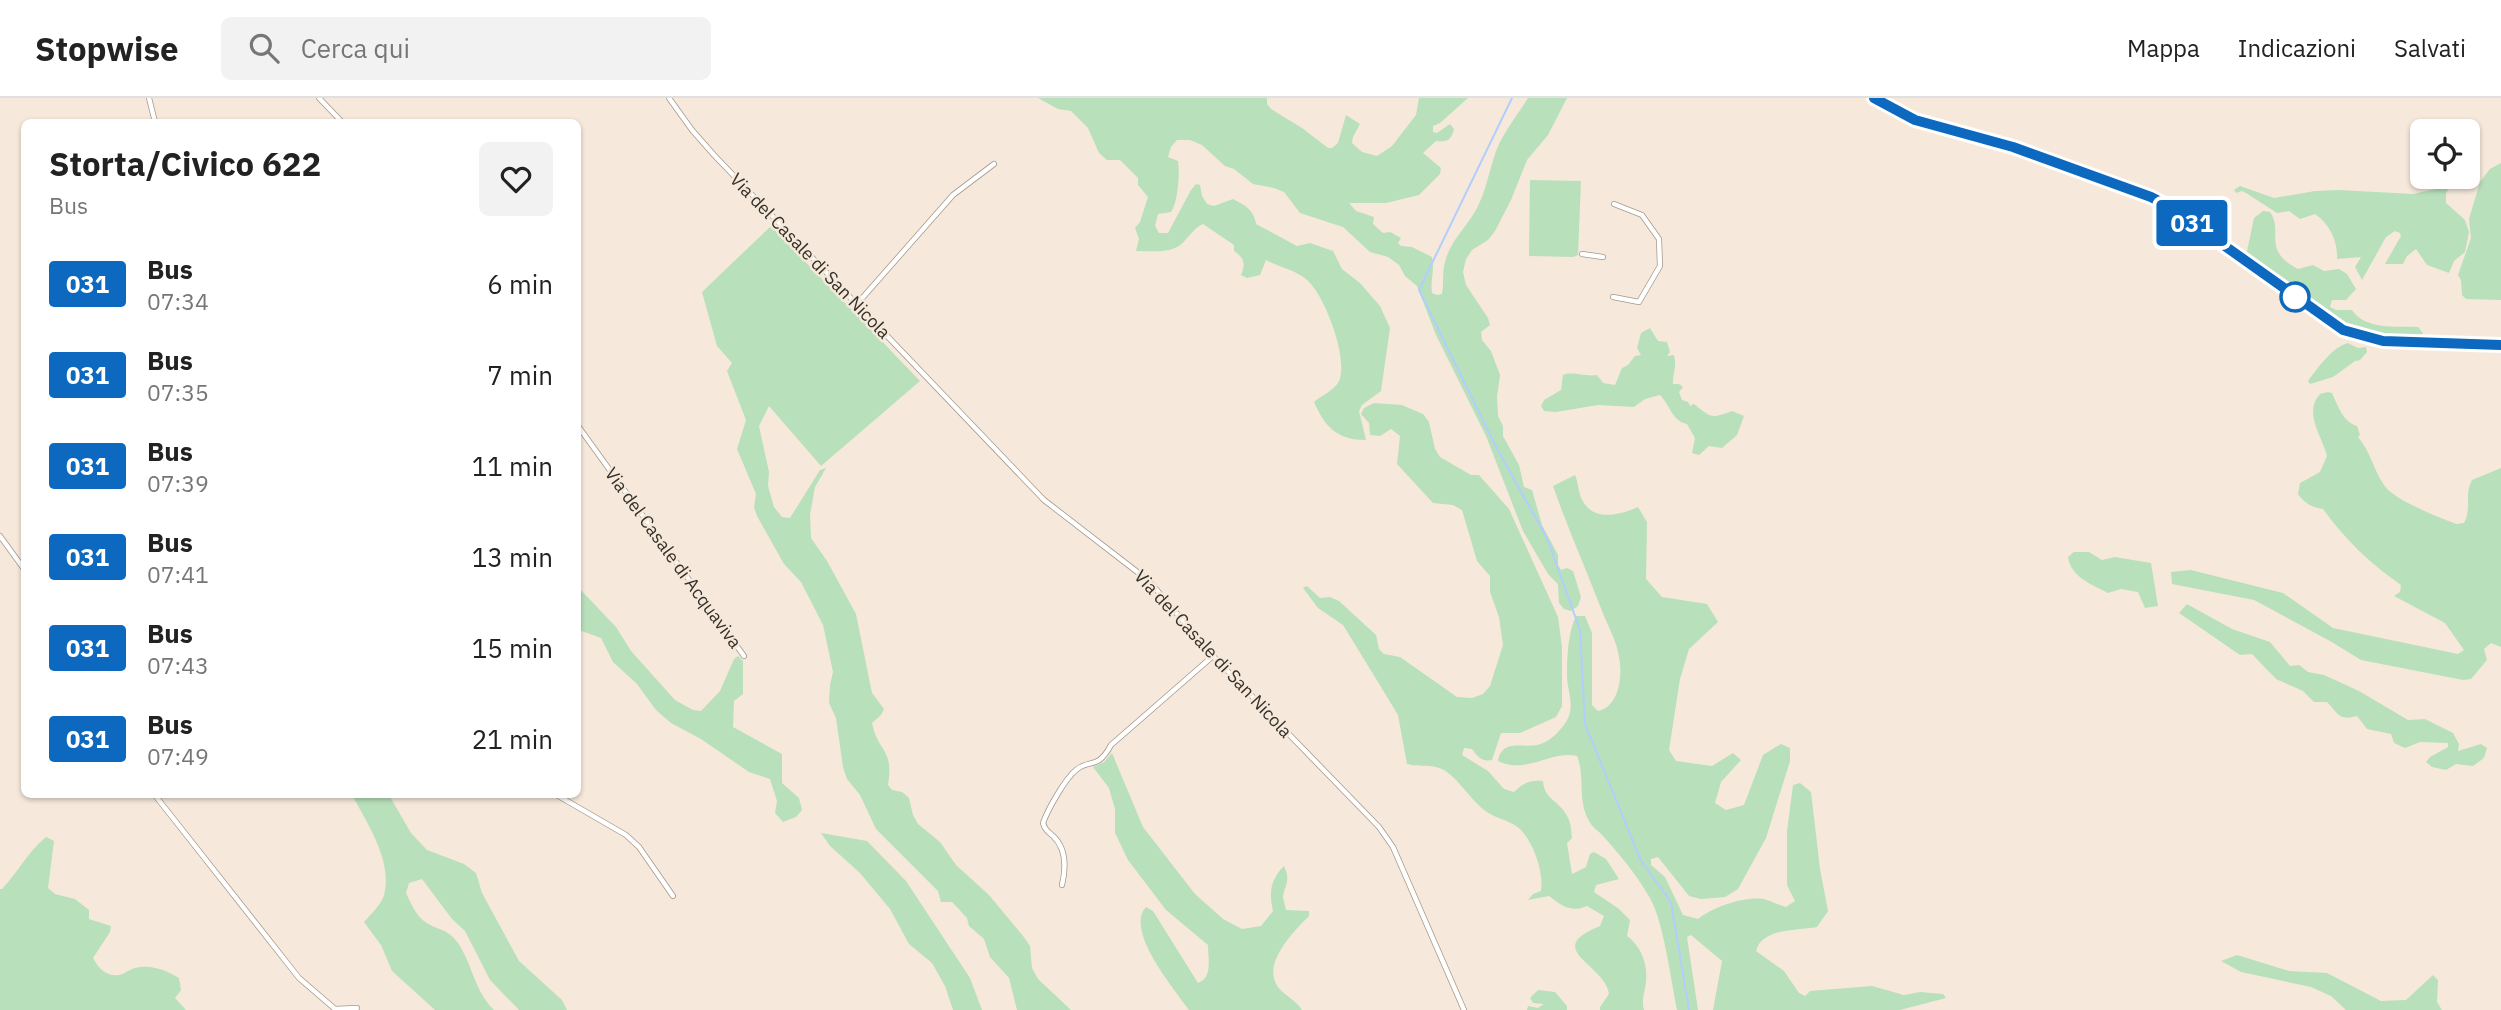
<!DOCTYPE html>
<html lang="it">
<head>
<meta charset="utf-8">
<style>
  body { margin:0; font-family:"IBM Plex Sans",sans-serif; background:#f2f2f2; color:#222; height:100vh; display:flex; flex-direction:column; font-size:26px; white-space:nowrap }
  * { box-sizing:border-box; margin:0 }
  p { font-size:23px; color:#767676 }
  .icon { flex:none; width:38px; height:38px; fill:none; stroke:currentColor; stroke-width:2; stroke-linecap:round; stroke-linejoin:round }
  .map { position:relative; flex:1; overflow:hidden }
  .sheet { position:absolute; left:21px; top:21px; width:560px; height:679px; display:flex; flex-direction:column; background:#fff; border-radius:10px; box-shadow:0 2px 5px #0004 }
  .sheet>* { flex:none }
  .badge { padding:0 14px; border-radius:5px; font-size:24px; line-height:46px }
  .buttons { position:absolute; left:2410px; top:21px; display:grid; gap:14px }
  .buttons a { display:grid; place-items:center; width:70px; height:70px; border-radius:10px; background:#fff; box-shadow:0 2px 5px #0004; font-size:35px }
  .map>.badge { position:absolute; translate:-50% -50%; box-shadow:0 0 0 4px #fff }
  .round { display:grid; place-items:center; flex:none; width:74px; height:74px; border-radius:10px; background:#f2f2f2 }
  .head { display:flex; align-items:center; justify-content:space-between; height:119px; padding:0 28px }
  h1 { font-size:33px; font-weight:700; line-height:52px }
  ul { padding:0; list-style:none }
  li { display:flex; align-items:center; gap:21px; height:91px; padding:0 28px }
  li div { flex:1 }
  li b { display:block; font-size:26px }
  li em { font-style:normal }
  li .badge { min-width:77px; font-weight:700; text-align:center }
  header { display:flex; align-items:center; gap:42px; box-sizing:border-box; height:98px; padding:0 35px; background:#fff; border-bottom:2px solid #e0e0e0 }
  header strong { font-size:33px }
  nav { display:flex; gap:38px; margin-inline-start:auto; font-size:24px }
  .search { width:490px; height:63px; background:#f2f2f2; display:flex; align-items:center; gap:18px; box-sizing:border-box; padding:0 24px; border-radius:10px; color:#767676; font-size:26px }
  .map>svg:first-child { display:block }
</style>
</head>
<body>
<header>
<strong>Stopwise</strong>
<div class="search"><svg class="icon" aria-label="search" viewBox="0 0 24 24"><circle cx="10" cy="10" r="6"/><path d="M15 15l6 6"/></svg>Cerca qui</div>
<nav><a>Mappa</a><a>Indicazioni</a><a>Salvati</a></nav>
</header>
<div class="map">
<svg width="2501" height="912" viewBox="0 0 2501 912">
  <rect width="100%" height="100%" fill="#f6e9db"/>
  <!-- green -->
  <g fill="#b8e0ba">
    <path d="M1038 0H1267V6L1271 11 1302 30 1328 50H1332L1338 45 1346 17 1360 26 1353 39 1352 45 1362 54 1377 58 1392 48 1416 17 1419 0H1468L1440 25 1433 28V34L1437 35 1450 26 1454 31C1451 43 1447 44 1436 43L1423 55 1441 70 1440 76 1419 97 1386 105H1349L1356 113 1374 119 1373 126 1383 135 1390 134 1401 140 1398 145 1401 148 1412 149 1432 159C1435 172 1430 183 1432 195L1437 197 1442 196C1444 186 1442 174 1445 164 1450 142 1469 127 1478 108 1488 88 1490 66 1499 46 1507 30 1518 16 1528 0H1567L1548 37 1527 62 1511 102 1495 133 1488 142 1472 152 1466 161 1463 174 1466 187 1488 220 1490 227 1481 234 1482 242 1491 253 1500 277 1497 299 1498 318 1503 328V338L1519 367 1524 389 1532 392 1542 427 1558 457V467L1561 472 1567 470 1573 473 1581 499 1578 508 1571 513 1564 511 1559 505 1558 486 1548 476 1523 433 1486 338 1436 237 1417 188 1405 178 1399 167 1388 159 1370 154 1343 129 1300 115 1284 94 1274 90 1253 86 1234 71 1225 68 1202 47 1190 42H1177L1171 49 1168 59 1178 63C1180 75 1178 105 1171 114L1158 116 1155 128 1159 135H1168L1191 92 1196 86 1200 87 1202 98 1207 106 1214 108 1233 101C1245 107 1254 112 1256 126L1297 148 1310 145 1333 153 1342 171 1360 185 1380 208 1390 230 1381 293 1362 307 1359 313 1366 342C1337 342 1325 329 1314 304 1322 297 1335 292 1339 283 1349 261 1324 195 1306 181 1295 172 1279 169 1266 162L1260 177 1247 180 1241 177C1246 165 1244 160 1234 153V147L1203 126C1191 131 1186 145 1177 149 1165 155 1150 153 1136 153L1139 141 1135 130 1140 124 1148 99 1138 87V80L1120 62H1107L1099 55 1088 30 1071 13 1058 11Z"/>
    <polygon points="2501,65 2501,202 2466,201 2462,197 2461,182 2458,177 2471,140 2469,121 2480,84 2490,71"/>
    <path d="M2452 79 2454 82 2446 95V105L2465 122 2469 134 2465 154 2454 163 2449 175 2427 167 2416 151 2407 158 2403 166H2385L2401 138 2400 135 2395 133 2386 139 2362 182 2355 169 2361 159 2337 161C2338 144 2330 126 2315 116L2300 121 2289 113 2277 115 2246 95 2242 93 2236 95 2234 92 2240 88 2274 100 2315 93 2339 92 2413 96 2436 91Z"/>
    <polygon points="1530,82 1581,83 1578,157 1573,159 1529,158"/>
    <path d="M2263 113 2270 114C2284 133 2261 152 2298 171L2313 167 2324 173 2339 171 2347 176 2356 191 2346 202H2332L2330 209 2336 212H2352C2365 232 2396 228 2418 229L2423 235 2418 242 2378 240 2345 230 2246 158 2254 120Z"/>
    <path d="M771 128 920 283 821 368 769 308 759 328 769 374 768 388 774 409 782 419 790 420 820 372 826 370 815 389 810 417 811 440 827 463 856 516 872 595 884 611 881 617 872 625C878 655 894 649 888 687L892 692 902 694 909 700 913 717 918 726 940 744 956 767 989 797 1023 838 1030 848 1032 870 1038 881 1071 912H1017L1009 880 990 859 984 841 969 828 967 820 952 804H941L938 793 876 731 860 697 847 681 843 669 836 620 829 605 830 587 833 574 823 527 801 484 784 466 757 418 754 409 756 396 737 351 746 322 727 273 732 265 717 248 702 194Z"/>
    <path d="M1650 230 1658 243 1667 244 1670 254 1667 258 1674 257C1677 271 1673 273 1673 286H1679L1683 289 1679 294 1682 302 1688 304 1690 308 1694 306C1712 320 1710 321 1732 313L1744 318 1737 337 1722 350 1709 348 1699 357 1692 355 1695 340 1687 326C1672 323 1670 307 1660 297L1645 301 1634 309 1598 307 1556 314 1544 313 1541 308 1544 302 1561 292 1563 277C1573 273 1585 279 1597 277L1603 285 1615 287 1622 270 1628 267 1635 258 1641 257 1637 250 1641 235Z"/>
    <path d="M2348 245 2358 250 2366 249 2367 254 2360 262 2355 263 2333 279 2310 286 2308 283C2318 270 2332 249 2348 245Z"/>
    <path d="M2328 294 2332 295C2338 308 2343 324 2357 328L2360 337 2358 339C2372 356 2373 371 2384 387 2393 402 2439 419 2456 426L2464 425C2472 411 2464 396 2472 382L2501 370V549L2491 545 2484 551 2487 562 2471 581 2463 582 2361 562 2330 543 2254 502 2172 486 2171 474 2191 472 2283 495 2333 530 2458 556 2464 552 2445 525 2394 498 2400 494 2401 487C2370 465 2345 442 2323 411 2312 409 2305 406 2298 396L2300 385 2320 374 2327 358C2322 338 2303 315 2320 296Z"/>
    <path d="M1374 305 1402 307 1423 316 1429 324 1435 351 1440 359 1471 377H1479L1509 411 1558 519 1562 549V608L1556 619 1520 635H1501L1492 662C1481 664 1478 659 1472 651L1464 650 1462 657 1488 673 1504 691 1514 694C1523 685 1530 682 1543 683 1544 701 1559 703 1566 716 1571 724 1571 731 1572 740L1567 745 1572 776 1586 769 1590 756 1594 754 1606 761 1619 781 1596 787 1594 794 1619 811 1630 822 1627 838C1641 848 1648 866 1646 884 1645 894 1641 901 1644 912H1600V909L1609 896C1605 866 1541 852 1600 828L1604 818 1587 808C1571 815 1562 808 1549 798L1528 802 1533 796 1541 793C1544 775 1534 746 1521 732 1513 723 1497 721 1487 714 1472 704 1458 680 1444 672 1432 665 1419 670 1407 666L1398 617 1378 584 1343 527 1318 510 1303 490 1307 488 1320 500 1330 499 1339 503 1376 537 1379 551 1384 556 1400 559 1457 599 1472 600 1483 596 1490 588 1503 547 1499 519 1490 494V478L1477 463 1462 412 1453 407 1433 405 1397 366 1400 338 1391 331 1380 338 1370 337 1369 325 1361 316 1364 310Z"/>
    <path d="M1575 377C1579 386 1578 397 1584 405 1596 424 1622 416 1638 409L1647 424 1646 481 1662 499 1707 506 1718 524 1689 551 1680 581 1669 652 1676 663 1712 668 1733 655 1741 662 1721 684 1715 705 1726 712 1744 707 1763 657 1781 646 1790 650V663L1766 740 1738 791 1725 799 1701 801 1689 798 1658 759 1651 761V767L1665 779 1683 817 1698 821C1713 809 1744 798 1764 801 1771 803 1779 807 1786 809L1795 803 1787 787V733L1793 687 1800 685 1811 694 1820 771 1828 813 1817 829C1796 833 1762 830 1756 853L1784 873 1799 895 1805 898 1810 893 1872 888 1904 897 1920 894 1943 896 1946 900 1900 912H1713L1722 863 1691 837 1687 839 1698 912H1677C1671 882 1664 827 1651 802 1640 781 1618 754 1602 737 1599 733 1593 730 1591 726 1576 704 1586 680 1577 658 1551 652 1526 677 1498 663 1502 641 1521 650 1537 647 1549 645 1560 633 1566 624 1576 609 1567 593 1567 577 1567 559 1568 534 1576 518H1585L1592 535V607L1598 613C1619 609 1623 578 1619 559 1617 544 1608 528 1602 513 1586 471 1568 431 1553 388Z"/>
    <path d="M2074 454H2089L2102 462 2115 459 2151 465 2158 508 2145 510 2138 494 2121 491 2108 495C2091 486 2071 479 2068 459Z"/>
    <polygon points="578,489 616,529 631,553 675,602 693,612 701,613 720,593 734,561 738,558 743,563 743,596 734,603 733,629 782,656 782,685 799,700 802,712 796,719 783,724 775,715 777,703 770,681 749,674 701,641 671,625 656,612 637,586 613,564 601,540 579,532"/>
    <path d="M2187 506 2232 531 2270 544 2290 568 2299 567 2308 574 2324 577 2359 593 2408 622 2425 621 2453 635 2459 646 2458 653 2481 646 2487 650 2484 660 2473 668 2456 666 2446 672 2432 669 2426 664 2430 659 2448 649V645L2420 644 2405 650 2394 645 2391 636 2367 631 2357 618C2338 623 2339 616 2327 604H2314L2303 593 2276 581 2252 556 2240 557 2179 515Z"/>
    <path d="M1112 655 1143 729 1195 796 1223 821 1242 831 1261 828 1273 813C1269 795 1270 782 1284 768 1291 783 1285 786 1283 799 1283 800 1286 811 1286 812L1309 813V818C1294 833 1261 866 1278 889 1285 898 1296 902 1302 912H1189C1175 892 1124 832 1146 809L1153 813 1198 885C1213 880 1208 860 1208 847L1166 812 1128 762 1115 735V711L1109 690 1093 669 1104 664Z"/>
    <path d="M352 697H389L411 735 427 752 464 766 476 775 482 795 519 863 562 902 567 912H519L490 882 465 833 452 821 422 781 409 785 406 795C411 805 415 816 424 823 439 834 448 829 460 848 473 870 475 893 494 912H435L392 873 381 847 364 824C371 816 381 807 384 797 393 763 367 725 352 697Z"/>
    <polygon points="821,735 867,743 906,783 970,880 982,912 953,912 945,888 932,865 909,846 890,811 860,775 830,748"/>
    <path d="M46 739 54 743 48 790 55 796 75 801 89 812V821L111 828 110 834 93 860C98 870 107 879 119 877 125 876 130 871 135 870 151 866 166 872 179 880L181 892 175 900 186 912H0V791H2C18 774 28 754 46 739Z"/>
    <polygon points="2237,857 2289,873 2327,875 2381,903 2406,902 2433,877 2438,882 2437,904 2442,912 2346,912 2331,898 2311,889 2241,874 2221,863"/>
    <polygon points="1538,892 1555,894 1567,908 1567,912 1527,912 1528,908 1538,910 1544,906 1533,905 1530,900"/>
  </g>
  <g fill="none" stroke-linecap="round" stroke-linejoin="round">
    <!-- stream -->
    <polyline stroke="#b2cefd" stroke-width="2" points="1512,0 1419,192 1497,351 1547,440 1580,532 1585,626 1641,763 1671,804 1689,912"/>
    <!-- minor casing -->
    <g stroke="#a4988b" stroke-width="6">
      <g id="minor">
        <polyline points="149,0 155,24"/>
        <polyline points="319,0 342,24"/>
        <polyline points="669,0 692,32 714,57 1044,402 1149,483 1213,558 1379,729 1393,749 1464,912"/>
        <polyline points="1582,156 1603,159"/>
        <polyline points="1613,199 1639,204 1660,168 1659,141 1642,117 1614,106"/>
        <polyline points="857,206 953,97 994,66"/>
        <polyline points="578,328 744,558"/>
        <polyline points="0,438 24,471"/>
        <polyline points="154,696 299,880 335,911 357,910"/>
        <polyline points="555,696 626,737 639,749 673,798"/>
        <path d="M1062 787C1066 770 1067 751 1053 738 1048 733 1045 733 1043 725 1048 711 1065 681 1076 672 1090 660 1097 673 1111 647L1213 558"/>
      </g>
    </g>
    <!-- secondary casing -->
    <g stroke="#a4988b" stroke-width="8">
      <polyline id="secondary" points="1874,0 1915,22 2013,49 2151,98 2170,109 2343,232 2383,243 2501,247"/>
    </g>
    <!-- minor -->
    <use href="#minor" stroke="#fff" stroke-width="4.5"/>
    <!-- secondary -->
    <use href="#secondary" stroke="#fff" stroke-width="6"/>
  </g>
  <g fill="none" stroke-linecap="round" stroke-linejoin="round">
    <!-- line casing -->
    <g stroke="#fff" stroke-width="16">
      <polyline id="line" points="1874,0 1915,22 2013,49 2151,99 2170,109 2343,232 2383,243 2501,247"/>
    </g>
    <!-- line -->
    <use href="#line" stroke="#0c69bf" stroke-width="10"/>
  </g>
  <!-- markers -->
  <circle fill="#fff" stroke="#0c69bf" stroke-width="3.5" cx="2295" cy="199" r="14"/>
  <g text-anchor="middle" stroke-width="5" stroke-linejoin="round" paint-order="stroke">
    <!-- street labels -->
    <g font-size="18" fill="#34302a" stroke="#f6e9db">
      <text transform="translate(810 158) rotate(46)" y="6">Via del Casale di San Nicola</text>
      <text transform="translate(673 460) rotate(54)" y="6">Via del Casale di Acquaviva</text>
      <text transform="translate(1213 556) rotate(47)" y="6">Via del Casale di San Nicola</text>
    </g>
  </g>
</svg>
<div class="buttons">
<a><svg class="icon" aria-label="locate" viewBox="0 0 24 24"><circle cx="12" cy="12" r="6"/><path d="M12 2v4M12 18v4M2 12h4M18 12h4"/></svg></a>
</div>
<b class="badge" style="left:2192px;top:125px;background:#0c69bf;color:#fff">031</b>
<section class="sheet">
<div class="head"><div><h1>Storta/Civico 622</h1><p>Bus</p></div><a class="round"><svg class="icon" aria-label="heart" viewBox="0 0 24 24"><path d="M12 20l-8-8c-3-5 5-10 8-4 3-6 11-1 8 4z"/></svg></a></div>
<ul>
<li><span class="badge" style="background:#0c69bf;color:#fff">031</span><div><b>Bus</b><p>07:34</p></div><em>6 min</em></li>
<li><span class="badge" style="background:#0c69bf;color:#fff">031</span><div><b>Bus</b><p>07:35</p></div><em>7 min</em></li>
<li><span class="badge" style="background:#0c69bf;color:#fff">031</span><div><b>Bus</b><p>07:39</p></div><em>11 min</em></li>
<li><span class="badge" style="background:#0c69bf;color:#fff">031</span><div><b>Bus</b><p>07:41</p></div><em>13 min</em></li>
<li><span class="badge" style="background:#0c69bf;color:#fff">031</span><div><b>Bus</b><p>07:43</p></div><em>15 min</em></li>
<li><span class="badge" style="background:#0c69bf;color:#fff">031</span><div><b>Bus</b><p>07:49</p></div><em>21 min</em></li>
</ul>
</section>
</div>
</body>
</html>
